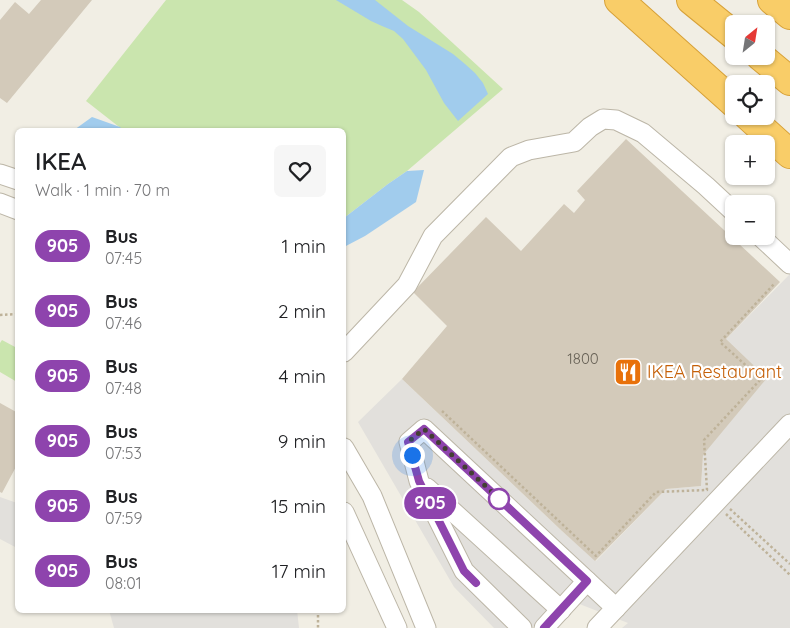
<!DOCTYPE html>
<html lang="en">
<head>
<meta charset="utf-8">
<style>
  body { margin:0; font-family:Quicksand,sans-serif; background:#f6f6f6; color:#202124; height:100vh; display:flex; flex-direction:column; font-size:19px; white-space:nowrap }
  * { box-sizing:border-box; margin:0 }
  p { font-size:16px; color:#757577 }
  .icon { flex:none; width:28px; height:28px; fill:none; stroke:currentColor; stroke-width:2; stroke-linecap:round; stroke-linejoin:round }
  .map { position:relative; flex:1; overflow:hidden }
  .sheet { position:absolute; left:15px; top:128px; width:331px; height:485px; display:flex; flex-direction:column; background:#fff; border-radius:8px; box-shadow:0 1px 4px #0004 }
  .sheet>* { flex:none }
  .badge { padding:0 10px; border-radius:16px; font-size:18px; line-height:32px }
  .needle { width:32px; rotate:30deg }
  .tools { position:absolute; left:725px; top:15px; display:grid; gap:10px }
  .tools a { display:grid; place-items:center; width:50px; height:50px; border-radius:8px; background:#fff; box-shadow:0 1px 4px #0004; font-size:25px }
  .you { position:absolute; width:25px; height:25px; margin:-12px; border:4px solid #fff; border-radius:50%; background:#1a73e8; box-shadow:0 0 0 8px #1a73e833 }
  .map>.badge { position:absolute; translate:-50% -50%; box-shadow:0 0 0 2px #fff }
  .round { display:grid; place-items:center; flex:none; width:52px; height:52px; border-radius:8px; background:#f6f6f6 }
  .overview { display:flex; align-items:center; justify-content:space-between; height:85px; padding:0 20px }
  h1 { font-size:24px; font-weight:600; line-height:38px }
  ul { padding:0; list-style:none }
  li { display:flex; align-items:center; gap:15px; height:65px; padding:0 20px }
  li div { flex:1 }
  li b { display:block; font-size:19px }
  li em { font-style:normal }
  li .badge { min-width:55px; font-weight:700; text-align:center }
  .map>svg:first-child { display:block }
</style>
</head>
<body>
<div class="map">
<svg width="790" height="628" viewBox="0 0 790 628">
  <rect width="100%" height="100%" fill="#f1eee4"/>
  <!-- green -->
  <g fill="#cae5ae">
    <polygon points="166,0 402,0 419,12 503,89 407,171 388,184 344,218 344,130 123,130 86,101"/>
    <polygon points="2,340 17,348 17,382 0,372 0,343"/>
  </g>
  <!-- parking -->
  <g fill="#e2e0dc">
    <polygon points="790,274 790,628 622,628 628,623 559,596 532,628 494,628 454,587 358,422 402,379 562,531 596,561 666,489 701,486 703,455 726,339"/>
    <polygon points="0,497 17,503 17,548 0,539"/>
    <polygon points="109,610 297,610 299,628 114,628"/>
  </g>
  <!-- water -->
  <g fill="#a1cced">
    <polygon points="336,0 375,0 408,26 453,54 465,64 475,73 483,83 488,94 458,121 444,103 426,70 403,39 394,31 382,26 371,21"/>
    <polygon points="92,117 120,127 123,130 74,130"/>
    <polygon points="424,170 416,202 365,236 344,247 344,218 388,184 407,171"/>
  </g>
  <!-- building -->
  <g fill="#d3caba">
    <polygon points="41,0 92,0 7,103 0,98 0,20 15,2 29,14"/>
    <polygon points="626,139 780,282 726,339 767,378 703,455 701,486 666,489 595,561 562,531 402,379 447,326 413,292 486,217 521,251 564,204 574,213 585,200 577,191"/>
    <polygon points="0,403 18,413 18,463 2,493 0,492"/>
  </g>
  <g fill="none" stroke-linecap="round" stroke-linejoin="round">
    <!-- minor casing -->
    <g stroke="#bcb6a7" stroke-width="21">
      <g id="minor">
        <polyline points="0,174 18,180"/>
        <polyline points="0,203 18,210"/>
        <polyline points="760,236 790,264"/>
        <polyline points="344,352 407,285 433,236 511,157 529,150 574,142 590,127 603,119 616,120 643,133 706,186 734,212"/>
        <polyline points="344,448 372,496 426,628"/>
        <polyline points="427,488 561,610"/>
        <polyline points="344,512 397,628"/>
        <polyline points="522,628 464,571 419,481 409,442 424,429 616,608"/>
        <polyline points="544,628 587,581"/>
        <polyline points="597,628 790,424"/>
      </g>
    </g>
    <!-- highway casing -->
    <g stroke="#d7a138" stroke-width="30">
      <g id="highway">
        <polyline points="619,0 734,103"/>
        <polyline points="691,0 734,35"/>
        <polyline points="772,0 790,15"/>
        <polyline points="760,56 790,81"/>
        <polyline points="748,116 790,154"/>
      </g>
    </g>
    <!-- path -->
    <g stroke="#beb299" stroke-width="2.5" stroke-dasharray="2.5 2.5" stroke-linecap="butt">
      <polyline points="0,315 18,314"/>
      <polyline points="442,411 596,556 656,492 707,490 704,440 761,379 720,342 775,283"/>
      <polyline points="730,509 790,564"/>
      <polyline points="726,514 790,575"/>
      <polyline points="318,610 318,628"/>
    </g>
    <!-- minor -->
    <use href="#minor" stroke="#fff" stroke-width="19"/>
    <!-- highway -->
    <use href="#highway" stroke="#f9cd68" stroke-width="28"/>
  </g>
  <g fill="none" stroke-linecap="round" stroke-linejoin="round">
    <!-- line casing -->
    <g stroke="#fff" stroke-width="11">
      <polyline id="line" points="476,583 464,571 419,481 408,442 424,429 587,581 544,628"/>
    </g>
    <!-- line -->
    <use href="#line" stroke="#8e44ad" stroke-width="8"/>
    <!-- walk -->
    <polyline stroke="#433e34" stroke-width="5" stroke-dasharray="0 9" points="412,455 408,442 424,429 506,505 499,499"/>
  </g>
  <!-- icons -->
  <defs>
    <g id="restaurant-square" transform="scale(1.4375)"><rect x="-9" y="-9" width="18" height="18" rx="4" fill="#e8710a" stroke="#fff"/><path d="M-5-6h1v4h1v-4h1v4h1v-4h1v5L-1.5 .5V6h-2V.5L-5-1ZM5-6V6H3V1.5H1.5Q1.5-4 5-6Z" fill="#fff"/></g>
  </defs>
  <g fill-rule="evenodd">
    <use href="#restaurant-square" x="628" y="372"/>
  </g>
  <!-- markers -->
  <circle fill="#fff" stroke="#8e44ad" stroke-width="2.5" cx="499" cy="499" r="10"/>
  <g text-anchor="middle" stroke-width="4.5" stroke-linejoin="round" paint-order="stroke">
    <!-- number labels -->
    <g font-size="15" fill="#676156">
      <text x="583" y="364">1800</text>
    </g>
    <!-- food labels -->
    <g font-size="18" fill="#c56008" stroke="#fff" text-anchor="start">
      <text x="647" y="378">IKEA Restaurant</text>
    </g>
  </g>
</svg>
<div class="tools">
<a><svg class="needle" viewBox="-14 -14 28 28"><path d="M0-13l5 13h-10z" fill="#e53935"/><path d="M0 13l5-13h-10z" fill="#757577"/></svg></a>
<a><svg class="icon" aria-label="locate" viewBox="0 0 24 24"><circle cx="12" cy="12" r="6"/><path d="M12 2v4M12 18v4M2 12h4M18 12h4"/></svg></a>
<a>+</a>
<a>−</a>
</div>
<div class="you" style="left:412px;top:455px"></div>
<b class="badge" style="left:430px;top:503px;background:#8e44ad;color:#fff">905</b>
<section class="sheet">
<div class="overview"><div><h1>IKEA</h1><p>Walk · 1 min · 70 m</p></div><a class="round"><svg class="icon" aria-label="heart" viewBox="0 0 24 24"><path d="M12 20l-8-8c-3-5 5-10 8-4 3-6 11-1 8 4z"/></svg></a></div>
<ul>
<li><span class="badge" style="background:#8e44ad;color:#fff">905</span><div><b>Bus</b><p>07:45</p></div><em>1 min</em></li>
<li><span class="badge" style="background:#8e44ad;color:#fff">905</span><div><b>Bus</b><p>07:46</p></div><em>2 min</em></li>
<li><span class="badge" style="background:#8e44ad;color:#fff">905</span><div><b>Bus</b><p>07:48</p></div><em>4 min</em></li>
<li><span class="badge" style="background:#8e44ad;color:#fff">905</span><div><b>Bus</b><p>07:53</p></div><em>9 min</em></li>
<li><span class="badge" style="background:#8e44ad;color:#fff">905</span><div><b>Bus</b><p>07:59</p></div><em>15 min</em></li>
<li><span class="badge" style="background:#8e44ad;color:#fff">905</span><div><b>Bus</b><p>08:01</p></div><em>17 min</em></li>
</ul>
</section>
</div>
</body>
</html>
